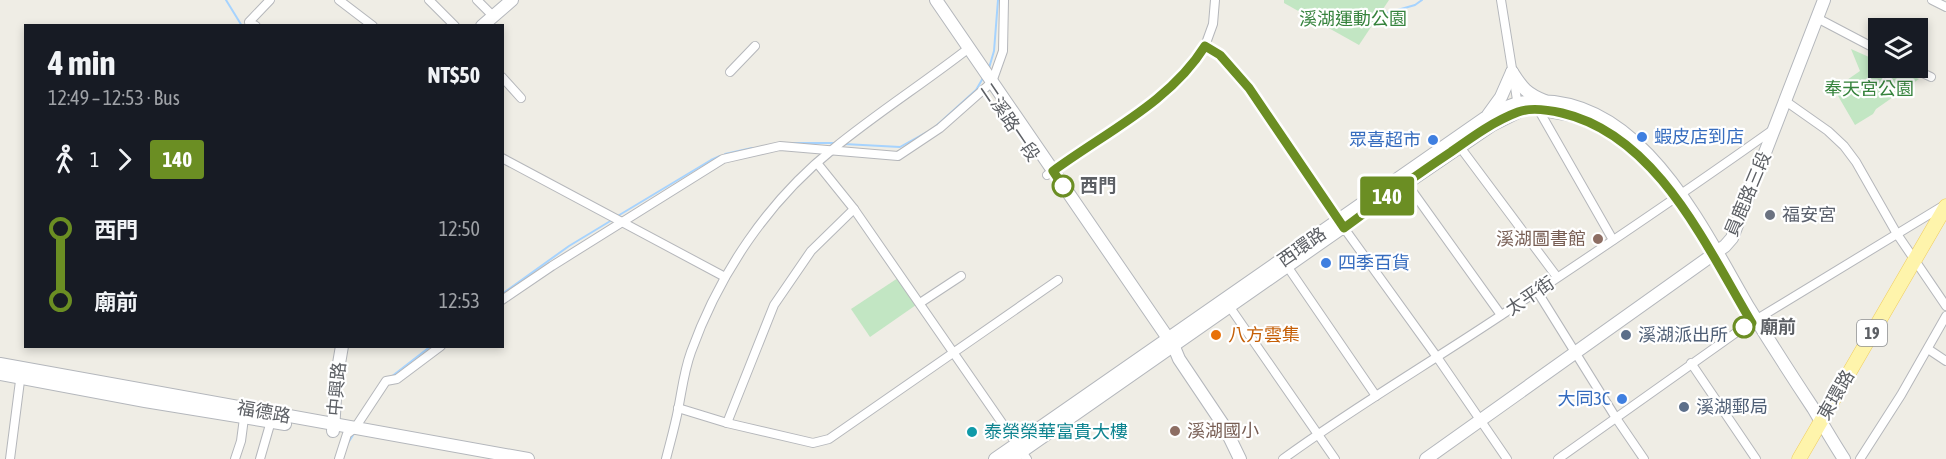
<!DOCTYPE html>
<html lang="en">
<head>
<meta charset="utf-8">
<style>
  body { margin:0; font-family:"Asap Condensed","Noto Sans TC",sans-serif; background:#242831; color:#f1f3f6; height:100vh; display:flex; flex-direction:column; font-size:22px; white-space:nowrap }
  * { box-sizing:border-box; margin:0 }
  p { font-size:20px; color:#9ea1a6 }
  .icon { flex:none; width:33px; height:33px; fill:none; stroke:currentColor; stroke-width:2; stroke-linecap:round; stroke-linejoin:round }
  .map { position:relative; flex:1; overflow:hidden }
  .details { position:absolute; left:24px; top:24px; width:480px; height:324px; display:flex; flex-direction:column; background:#171b24; border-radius:0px; box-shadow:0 3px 9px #0003 }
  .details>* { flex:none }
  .badge { padding:0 12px; border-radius:4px; font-size:21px; line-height:39px }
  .controls { position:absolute; left:1868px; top:18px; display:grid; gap:12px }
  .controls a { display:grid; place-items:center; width:60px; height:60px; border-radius:0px; background:#171b24; box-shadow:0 3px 9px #0003; font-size:30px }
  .map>.badge { position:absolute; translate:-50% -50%; box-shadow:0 0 0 3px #fff }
  .legs { display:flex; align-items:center; gap:9px; height:66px; padding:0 24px; font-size:20px }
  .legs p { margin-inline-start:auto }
  .summary { display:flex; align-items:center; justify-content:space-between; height:102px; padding:0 24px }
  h1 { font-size:33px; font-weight:700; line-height:45px }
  ul { padding:0 24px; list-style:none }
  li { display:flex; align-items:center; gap:21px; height:72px; font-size:22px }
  li i { display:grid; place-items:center; width:9px; height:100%; margin:0 8px; background:currentColor }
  li i::after { content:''; width:15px; height:15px; margin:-8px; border:4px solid; border-radius:50%; background:#171b24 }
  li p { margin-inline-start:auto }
  li:first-child i { background:linear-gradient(#0000 50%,currentColor 0) }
  li:last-child i { background:linear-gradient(currentColor 50%,#0000 0) }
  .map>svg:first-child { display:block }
</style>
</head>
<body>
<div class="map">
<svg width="1946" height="459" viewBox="0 0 1946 459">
  <rect width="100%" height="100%" fill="#efede5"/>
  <!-- green -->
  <g fill="#c2e6c3">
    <polygon points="1284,0 1389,0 1359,45 1284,3"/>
    <polygon points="1851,49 1878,61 1878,68 1894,68 1919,79 1876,109 1873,114 1855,125 1834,89 1860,71"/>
    <polygon points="898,278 916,305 870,337 851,309"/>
  </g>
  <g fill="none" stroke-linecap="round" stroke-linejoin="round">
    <!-- stream -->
    <g stroke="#a6d3fe" stroke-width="2">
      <polyline points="226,0 242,26"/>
      <polyline points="1380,15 1415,5 1422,0"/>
      <polyline points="989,68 994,51 998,0"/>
      <polyline points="935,127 976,90 983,78"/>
      <polyline points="778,143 835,143"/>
      <polyline points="844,144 900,147 927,132"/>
      <polyline points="725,154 752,148"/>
      <polyline points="616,217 711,160 720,156"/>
      <polyline points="502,294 569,246 612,220"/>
      <polyline points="391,377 431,346"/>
      <polyline points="348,443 355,432"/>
    </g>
    <!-- street casing -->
    <g stroke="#b5b7bb" stroke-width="10">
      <g id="street">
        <polyline points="339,0 373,26"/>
        <polyline points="429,0 455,26"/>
        <polyline points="477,0 493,16"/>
        <polyline points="1501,0 1518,106"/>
        <polyline points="1932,0 1946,7"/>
        <polyline points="1817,18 1878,50"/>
        <polyline points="256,26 249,22 270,0"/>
        <polyline points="1205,46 1220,55 1249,88 1344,228 1437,357 1507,459"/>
        <polyline points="1912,68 1931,77"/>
        <polyline points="730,72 755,46"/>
        <polyline points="502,77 521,98"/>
        <polyline points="1784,100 1828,131 1844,146 1856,162 1897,234 1946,306"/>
        <polyline points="1537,107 1613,240"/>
        <polyline points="1457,143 1557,277"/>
        <polyline points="502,158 725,277"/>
        <polyline points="817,163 854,209 1027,459"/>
        <polyline points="1047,175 1165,94 1184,76 1205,46 1213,24 1215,0"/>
        <polyline points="1405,181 1501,315"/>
        <polyline points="1285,263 1376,396"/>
        <polyline points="1537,291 1616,418 1644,459"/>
        <polyline points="502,300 552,266 723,159 780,146 898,156 940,128 992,82 1003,51 1004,0"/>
        <polyline points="920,303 961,276"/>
        <polyline points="1227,303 1335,459"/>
        <polyline points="1928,349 1946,361"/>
        <polyline points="1691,363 1756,459"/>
        <polyline points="678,408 727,423 774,305 811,251 854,209"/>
        <polyline points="727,423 813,443 829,439 1058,280"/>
        <polyline points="10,459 21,373"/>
        <polyline points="235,459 241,441 244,418"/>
        <polyline points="260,459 271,421"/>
        <polyline points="339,459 347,434 355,428 386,381 397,379 441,346"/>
        <path d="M666 459C670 443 675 426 678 410 682 390 684 371 691 352 719 274 768 201 833 149 877 113 924 83 969 48"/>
        <path d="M1283 459C1353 408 1428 364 1500 316 1592 255 1684 193 1774 129"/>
        <polyline points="1558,459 1744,327 1943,206"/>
        <polyline points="1860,459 1901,395 1946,316"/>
      </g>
    </g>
    <!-- secondary casing -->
    <g stroke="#b4b7bc" stroke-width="14">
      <g id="secondary">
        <polyline points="936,0 1174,347 1179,359 1224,426 1240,459"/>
        <polyline points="482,26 512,0"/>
        <path d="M1512 72C1522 88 1527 94 1545 101"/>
        <polyline points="1543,110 1577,116 1611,132"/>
        <polyline points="1488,115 1501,97 1512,72"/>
        <polyline points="1388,196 1492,125 1520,111"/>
        <polyline points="0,364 528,459"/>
        <polyline points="0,374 145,401 285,424"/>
        <polyline points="333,431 336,381 342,346"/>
        <path d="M995 459 1485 118C1495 113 1508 105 1519 103 1636 84 1701 226 1749 308 1770 342 1791 375 1813 408 1823 425 1833 442 1844 459"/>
        <polyline points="1011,459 1359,216"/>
        <polyline points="1426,459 1725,246 1732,238 1824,0"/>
      </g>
    </g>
    <!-- primary casing -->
    <g stroke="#f0cd5d" stroke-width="15">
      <polyline id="primary" points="1799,459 1946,206"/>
    </g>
    <!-- street -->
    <use href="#street" stroke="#fff" stroke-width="8"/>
    <!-- secondary -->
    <use href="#secondary" stroke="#fff" stroke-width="12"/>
    <!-- primary -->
    <use href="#primary" stroke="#fef4ab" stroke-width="14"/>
  </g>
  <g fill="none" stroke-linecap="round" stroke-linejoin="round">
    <!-- line-1 casing -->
    <g stroke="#fff" stroke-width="14">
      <path id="line-1" d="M1063 186 1053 171C1106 132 1170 102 1205 46L1220 55 1249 88 1344 228C1379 202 1415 176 1451 152 1472 137 1494 121 1518 112 1531 107 1549 110 1562 113 1657 135 1706 246 1752 323L1744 327"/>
    </g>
    <!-- line-1 -->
    <use href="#line-1" stroke="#6b8e23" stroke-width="9"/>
  </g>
  <!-- markers -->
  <g fill="#3f7fe0" stroke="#fff" stroke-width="2">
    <circle cx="1642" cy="137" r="6"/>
    <circle cx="1433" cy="140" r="6"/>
    <circle cx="1326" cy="263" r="6"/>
    <circle cx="1622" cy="399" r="6"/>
  </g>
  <g fill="#fff" stroke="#6b8e23" stroke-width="3">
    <circle cx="1063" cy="186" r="10"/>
    <circle cx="1744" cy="327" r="10"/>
  </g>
  <circle fill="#6b7280" stroke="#fff" stroke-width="2" cx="1770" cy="215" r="6"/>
  <g fill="#8d6e63" stroke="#fff" stroke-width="2">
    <circle cx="1598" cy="239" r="6"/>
    <circle cx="1175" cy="431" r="6"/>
  </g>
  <circle fill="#e8710a" stroke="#fff" stroke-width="2" cx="1216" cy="335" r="6"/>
  <g fill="#5c6f8a" stroke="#fff" stroke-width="2">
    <circle cx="1626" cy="335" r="6"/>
    <circle cx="1684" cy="407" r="6"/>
  </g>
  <circle fill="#0f9aa8" stroke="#fff" stroke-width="2" cx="972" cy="432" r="6"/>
  <g text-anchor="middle" stroke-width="4.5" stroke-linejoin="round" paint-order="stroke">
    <!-- shield labels -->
    <rect fill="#fff" stroke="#8e9093" stroke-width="1.5" x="1857" y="320" width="30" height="26" rx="4.5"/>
    <g font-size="16" font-weight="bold" fill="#5d6065">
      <text x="1872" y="339">19</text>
    </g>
    <!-- park labels -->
    <g font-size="18" fill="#36833d" stroke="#fff">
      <text x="1353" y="25">溪湖運動公園</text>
      <text x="1869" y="95">奉天宮公園</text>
    </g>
    <!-- street labels -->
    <g font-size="18" fill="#5d6065" stroke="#fff">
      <text transform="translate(1010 122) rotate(56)" y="6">二溪路一段</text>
      <text transform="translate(1748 194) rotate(-67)" y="6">員鹿路三段</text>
      <text transform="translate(1302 247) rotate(-35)" y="6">西環路</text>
      <text transform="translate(1530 296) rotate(-34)" y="6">太平街</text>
      <text transform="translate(337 389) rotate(-85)" y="6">中興路</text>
      <text transform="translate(1836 395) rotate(-60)" y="6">東環路</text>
      <text transform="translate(264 412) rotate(10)" y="6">福德路</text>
    </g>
    <!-- shop labels -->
    <g font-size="18" fill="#366cbe" stroke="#fff" text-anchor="start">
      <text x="1654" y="143">蝦皮店到店</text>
      <text x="1421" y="146" text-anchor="end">眾喜超市</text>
      <text x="1338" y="269">四季百貨</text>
      <text x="1610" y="405" text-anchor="end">大同3C</text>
    </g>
    <!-- stop labels -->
    <g font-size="18" font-weight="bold" fill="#5d6065" stroke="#fff" text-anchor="start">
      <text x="1080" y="192">西門</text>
      <text x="1760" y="333">廟前</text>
    </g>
    <!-- worship labels -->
    <g font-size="18" fill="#5b616d" stroke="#fff" text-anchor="start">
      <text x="1782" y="221">福安宮</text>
    </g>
    <!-- education labels -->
    <g font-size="18" fill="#785e54" stroke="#fff" text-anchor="end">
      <text x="1586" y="245">溪湖圖書館</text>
      <text x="1187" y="437" text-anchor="start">溪湖國小</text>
    </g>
    <!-- food labels -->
    <g font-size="18" fill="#c56008" stroke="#fff" text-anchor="start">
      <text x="1228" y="341">八方雲集</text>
    </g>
    <!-- service labels -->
    <g font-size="18" fill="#4e5e75" stroke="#fff" text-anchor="start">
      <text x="1638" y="341">溪湖派出所</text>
      <text x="1696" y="413">溪湖郵局</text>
    </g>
    <!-- culture labels -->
    <g font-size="18" fill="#0d838f" stroke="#fff" text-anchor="start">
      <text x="984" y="438">泰榮榮華富貴大樓</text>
    </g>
  </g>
</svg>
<div class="controls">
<a><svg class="icon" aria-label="layers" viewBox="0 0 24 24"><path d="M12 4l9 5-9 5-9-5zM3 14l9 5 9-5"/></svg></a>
</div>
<b class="badge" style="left:1387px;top:196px;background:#6b8e23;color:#fff">140</b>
<section class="details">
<div class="summary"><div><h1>4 min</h1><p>12:49 – 12:53 · Bus</p></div><b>NT$50</b></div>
<div class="legs"><svg class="icon" aria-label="walk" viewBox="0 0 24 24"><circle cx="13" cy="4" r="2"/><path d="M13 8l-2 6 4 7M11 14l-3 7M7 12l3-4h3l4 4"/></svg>1<svg class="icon" aria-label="forward" viewBox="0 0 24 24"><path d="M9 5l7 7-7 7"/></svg><b class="badge" style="background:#6b8e23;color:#fff">140</b></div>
<ul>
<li><i style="color:#6b8e23"></i><b>西門</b><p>12:50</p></li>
<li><i style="color:#6b8e23"></i><b>廟前</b><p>12:53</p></li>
</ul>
</section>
</div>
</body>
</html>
